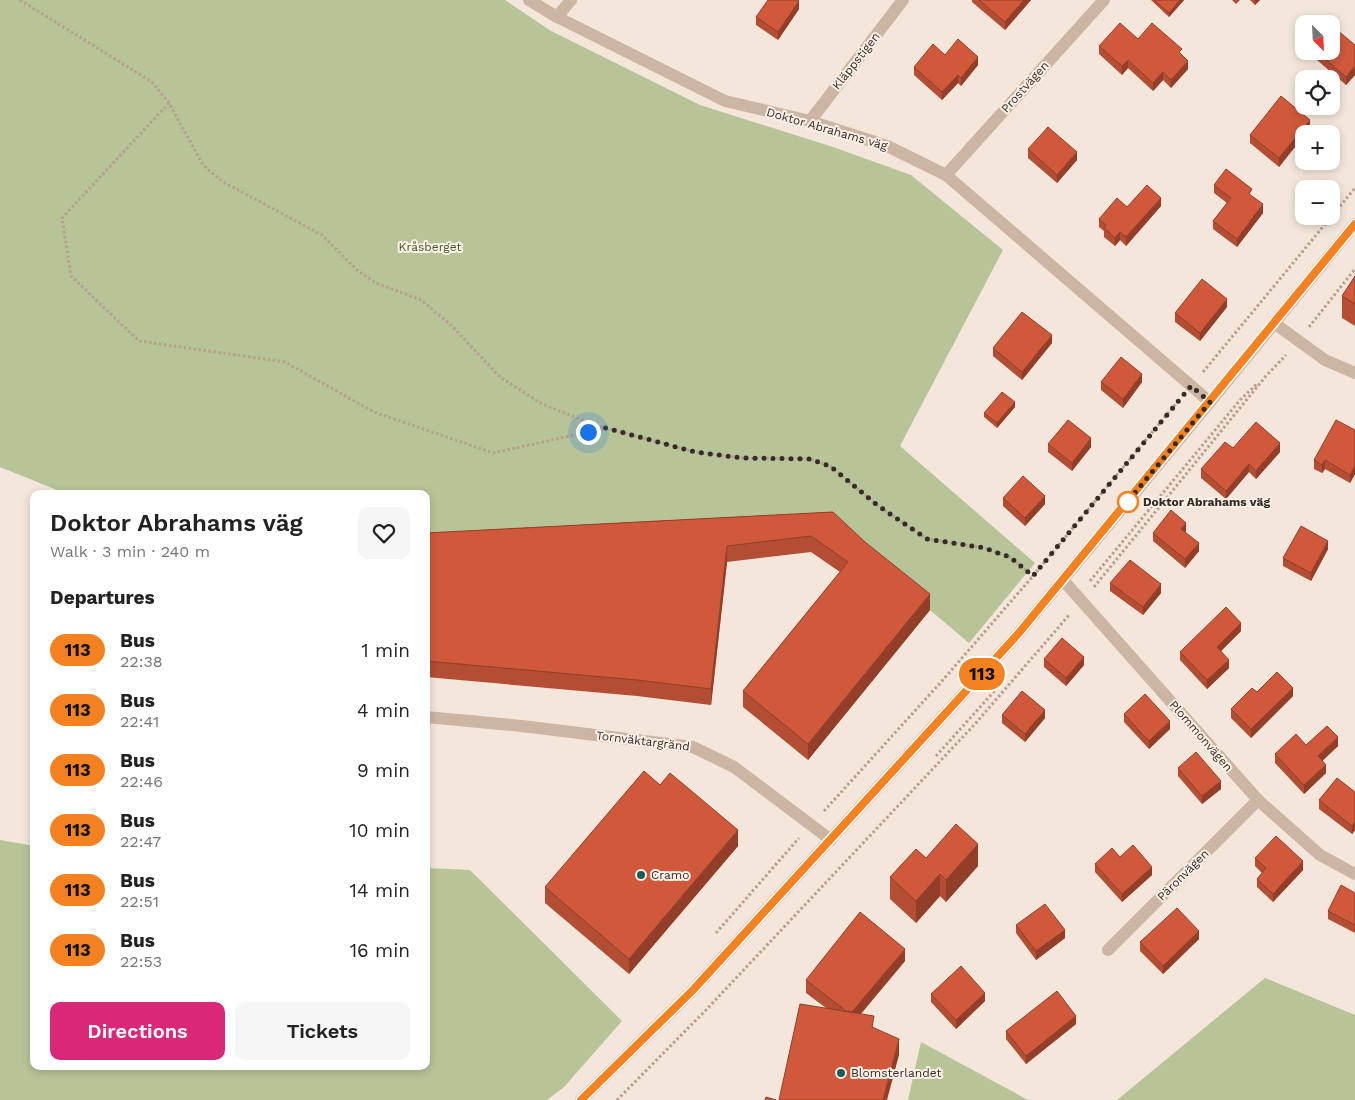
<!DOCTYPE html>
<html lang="en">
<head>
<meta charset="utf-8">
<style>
  body { margin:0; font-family:"Work Sans",sans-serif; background:#f6f6f6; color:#222; height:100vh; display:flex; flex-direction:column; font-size:19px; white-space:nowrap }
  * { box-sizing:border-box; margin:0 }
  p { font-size:16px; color:#767676 }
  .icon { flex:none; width:28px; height:28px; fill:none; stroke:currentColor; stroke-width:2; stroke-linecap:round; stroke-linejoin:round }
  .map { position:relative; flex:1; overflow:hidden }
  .side { position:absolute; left:30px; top:490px; width:400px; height:580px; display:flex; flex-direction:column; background:#fff; border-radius:10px; box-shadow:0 2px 8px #0003 }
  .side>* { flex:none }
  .badge { padding:0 10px; border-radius:16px; font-size:18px; line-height:32px }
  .needle { width:32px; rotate:156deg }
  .controls { position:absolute; left:1295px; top:15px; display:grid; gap:10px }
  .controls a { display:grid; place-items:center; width:45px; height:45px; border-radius:10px; background:#fff; box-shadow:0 2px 8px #0003; font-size:25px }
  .you { position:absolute; width:25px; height:25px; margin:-12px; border:4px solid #fff; border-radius:50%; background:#1a73e8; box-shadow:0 0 0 8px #1a73e833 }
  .map>.badge { position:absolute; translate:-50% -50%; box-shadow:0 0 0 2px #fff }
  h2 { padding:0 20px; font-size:19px; line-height:45px }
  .round { display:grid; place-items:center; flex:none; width:52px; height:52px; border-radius:10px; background:#f6f6f6 }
  .overview { display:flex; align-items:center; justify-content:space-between; height:85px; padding:0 20px }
  h1 { font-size:24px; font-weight:600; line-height:38px }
  .primary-button { display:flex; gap:10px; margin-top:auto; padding:10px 20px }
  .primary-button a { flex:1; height:58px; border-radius:10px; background:#db2777; color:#fff; font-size:20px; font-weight:600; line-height:58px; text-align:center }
  .primary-button a+a { background:#f6f6f6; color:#222 }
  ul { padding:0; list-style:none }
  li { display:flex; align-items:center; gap:15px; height:60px; padding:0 20px }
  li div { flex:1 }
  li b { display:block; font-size:19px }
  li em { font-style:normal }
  li .badge { min-width:55px; font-weight:700; text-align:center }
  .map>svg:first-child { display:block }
</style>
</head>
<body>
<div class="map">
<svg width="1355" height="1100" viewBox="0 0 1355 1100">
  <rect width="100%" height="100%" fill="#f4e6da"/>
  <!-- green -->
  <g fill="#b7c498">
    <polygon points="0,0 505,0 551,31 700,105 833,147 911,175 1003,250 900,446 1035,563 969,643 833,528 426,549 426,494 67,494 0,467"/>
    <polygon points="0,840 34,846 34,1066 426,1066 426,868 470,870 622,1021 564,1087 547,1100 0,1100"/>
    <polygon points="1265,978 1355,1015 1355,1100 1117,1100"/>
    <polygon points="921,1042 1028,1100 908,1100"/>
  </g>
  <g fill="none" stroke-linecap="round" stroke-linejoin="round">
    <!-- path -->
    <g stroke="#b99f8f" stroke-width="3" stroke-dasharray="2.5 2.5" stroke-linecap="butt">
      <polyline points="20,0 152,82 169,103 203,165 223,182 322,235 358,271 376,283 421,300 451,325 500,377 542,404 595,425 695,452 743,458 809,459 830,466 877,505 927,539 985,548 1010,557 1033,576"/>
      <polyline points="169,103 62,218 71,276 139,341 285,362 374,412 493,453 606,428"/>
      <polyline points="1309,327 1355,269"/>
      <polyline points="1203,372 1355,188"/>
      <polyline points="1090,581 1240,400 1257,384"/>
      <polyline points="1094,587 1266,376 1286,355"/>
      <polyline points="936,756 999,686"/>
      <polyline points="824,811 942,681 1033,576 1179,400"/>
      <polyline points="716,933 799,838"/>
      <polyline points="617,1100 706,1010 975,724 1070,614"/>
    </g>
    <!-- minor -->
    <g stroke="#cdb5a4" stroke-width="12">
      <polyline points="529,0 557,17 725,101 810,121 887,146 946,175 1210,402"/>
      <polyline points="557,17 571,0"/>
      <polyline points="810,121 903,0"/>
      <polyline points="946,175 1104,0"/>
      <polyline points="1274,323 1325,360 1355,373"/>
      <polyline points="1063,580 1258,800 1320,855 1355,874"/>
      <polyline points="426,717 522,726 693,747 734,767 831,840"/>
      <polyline points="1108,950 1258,800"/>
    </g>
    <!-- tertiary -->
    <polyline stroke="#cdb5a4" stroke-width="12" points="581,1100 693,990 1018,634 1210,402 1355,224"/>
  </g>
  <!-- wall -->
  <g fill="#b34d33">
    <polygon points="972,0 1031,0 1005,30 972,2"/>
    <polygon points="1151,0 1184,0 1169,17"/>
    <polygon points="1232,0 1240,0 1236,4"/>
    <polygon points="1250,0 1260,0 1255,5"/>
    <polygon points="799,1 799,9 778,40 756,25 756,17"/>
    <polygon points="1138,39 1182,55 1188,69 1171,88 1163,80 1153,91 1128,68 1122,75 1099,54 1099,46"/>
    <polygon points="1355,45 1355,75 1346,85 1310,54 1310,51 1331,51"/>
    <polygon points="945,55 978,65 961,86 958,83 942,100 914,75 914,67"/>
    <polygon points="1310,128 1306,134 1304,134 1279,167 1250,143 1250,135"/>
    <polygon points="1028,149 1077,160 1057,183 1028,158"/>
    <polygon points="1214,185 1263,213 1237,247 1213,229 1213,221 1227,203 1214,193"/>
    <polygon points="1161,206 1126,246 1120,240 1115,246 1104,237 1104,231 1099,227 1099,219 1127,207"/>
    <polygon points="1355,276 1355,326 1342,318 1342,296"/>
    <polygon points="1227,307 1200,341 1175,322 1175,313"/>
    <polygon points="1052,343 1022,380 993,356 993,348"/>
    <polygon points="1101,382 1142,382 1123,408 1101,390"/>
    <polygon points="1015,407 997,428 984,417 984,413"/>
    <polygon points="1355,430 1355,474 1350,483 1325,469 1322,473 1314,469 1314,460"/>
    <polygon points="1048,444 1091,447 1072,471 1048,452"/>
    <polygon points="1233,448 1280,452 1256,479 1249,472 1226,499 1201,478 1201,469"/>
    <polygon points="1003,498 1045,504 1025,526 1003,506"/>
    <polygon points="833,512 930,610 808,760 743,707 743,691 840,572 811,552 727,562 711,705 637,696 426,677 426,533"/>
    <polygon points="1186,531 1185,532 1199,551 1185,568 1153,541 1153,533"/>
    <polygon points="1328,549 1311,581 1283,566 1283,558"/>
    <polygon points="1110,583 1161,593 1143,615 1110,591"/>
    <polygon points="1241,631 1221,651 1229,668 1207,689 1180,660 1180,652"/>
    <polygon points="1044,659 1084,665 1066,686 1044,667"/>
    <polygon points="1257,692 1293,696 1251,738 1231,718 1231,709"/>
    <polygon points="1124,714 1170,729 1149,749 1124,722"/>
    <polygon points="1002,715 1045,718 1025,742 1002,723"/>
    <polygon points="1306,745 1338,746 1322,761 1326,773 1304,794 1275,763 1275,754"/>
    <polygon points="1178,768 1221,789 1202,804 1178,776"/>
    <polygon points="660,785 738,846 629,974 545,903 545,887"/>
    <polygon points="1355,792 1355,830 1352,834 1319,809 1319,800"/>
    <polygon points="1120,857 1152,875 1122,902 1095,872 1095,864"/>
    <polygon points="926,858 978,866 946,902 940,896 916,923 890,899 890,877"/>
    <polygon points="1255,858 1303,870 1273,902 1257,887 1257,879 1262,873 1255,866"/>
    <polygon points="1355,893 1355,933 1328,919 1328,911"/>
    <polygon points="1016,925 1065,938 1036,960 1016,933"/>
    <polygon points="1199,939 1163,974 1140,951 1140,942"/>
    <polygon points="905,961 861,1014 899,1055 826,1008 806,993 806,980"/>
    <polygon points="931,994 985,1001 956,1029 931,1002"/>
    <polygon points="1076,1024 1026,1064 1006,1039 1006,1031"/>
  </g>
  <!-- shaded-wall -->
  <g fill="#923e29">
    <polygon points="1024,0 1031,0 1005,30 1005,22"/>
    <polygon points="1180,0 1184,0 1169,17 1169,13"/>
    <polygon points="1255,0 1260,0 1255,5"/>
    <polygon points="799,1 799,9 778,40 778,32"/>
    <polygon points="978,57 978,65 961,86 961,78"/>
    <polygon points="1128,60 1128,68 1122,75 1122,66"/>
    <polygon points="1188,61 1188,69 1171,88 1171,80"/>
    <polygon points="1355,66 1355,75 1346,85 1346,77"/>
    <polygon points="1163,72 1163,80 1153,91 1153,83"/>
    <polygon points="958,75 958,83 942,100 942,92"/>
    <polygon points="1310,120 1310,128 1306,134 1304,134 1304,136 1279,167 1279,158"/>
    <polygon points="1077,152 1077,160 1057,183 1057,175"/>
    <polygon points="1161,198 1161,206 1126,246 1126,237"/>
    <polygon points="1263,204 1263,213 1237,247 1237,239"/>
    <polygon points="1120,232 1120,240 1115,246 1115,238"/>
    <polygon points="1227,299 1227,307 1200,341 1200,333"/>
    <polygon points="1052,335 1052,343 1022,380 1022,372"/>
    <polygon points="1142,374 1142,382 1123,408 1123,399"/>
    <polygon points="1015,402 1015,407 997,428 997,423"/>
    <polygon points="1091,438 1091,447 1072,471 1072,463"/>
    <polygon points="1280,443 1280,452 1256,479 1256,471"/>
    <polygon points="1325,460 1325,469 1322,473 1322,465"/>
    <polygon points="1249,464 1249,472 1226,499 1226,491"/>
    <polygon points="1355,466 1355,474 1350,483 1350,475"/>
    <polygon points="1045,496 1045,504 1025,526 1025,518"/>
    <polygon points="1186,523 1186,531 1181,537 1181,529"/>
    <polygon points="1328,541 1328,549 1311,581 1311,573"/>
    <polygon points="1199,543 1199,551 1185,568 1185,559"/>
    <polygon points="727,546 727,562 711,705 711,689"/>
    <polygon points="1161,584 1161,593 1143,615 1143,607"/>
    <polygon points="930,594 930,610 808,760 808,744"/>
    <polygon points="1241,623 1241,631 1217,655 1217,647"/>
    <polygon points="1084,657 1084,665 1066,686 1066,678"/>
    <polygon points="1229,660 1229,668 1207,689 1207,680"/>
    <polygon points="1293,688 1293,696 1251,738 1251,729"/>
    <polygon points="1045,710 1045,718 1025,742 1025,734"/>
    <polygon points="1170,721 1170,729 1149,749 1149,741"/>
    <polygon points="1338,737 1338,746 1318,765 1318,756"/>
    <polygon points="1326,765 1326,773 1304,794 1304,785"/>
    <polygon points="1221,781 1221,789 1202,804 1202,796"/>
    <polygon points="1355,822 1355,830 1352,834 1352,826"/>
    <polygon points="738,830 738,846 629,974 629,959"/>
    <polygon points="978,844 978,866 946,902 946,880"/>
    <polygon points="1303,861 1303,870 1273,902 1273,894"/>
    <polygon points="1152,867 1152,875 1122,902 1122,894"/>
    <polygon points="940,874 940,896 916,923 916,901"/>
    <polygon points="1065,930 1065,938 1036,960 1036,951"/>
    <polygon points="1199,931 1199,939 1163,974 1163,966"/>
    <polygon points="905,949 905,961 850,1026 850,1014"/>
    <polygon points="985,993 985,1001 956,1029 956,1020"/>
    <polygon points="1076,1016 1076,1024 1026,1064 1026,1056"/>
    <polygon points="899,1039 899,1055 887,1100 883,1100"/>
  </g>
  <!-- building -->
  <g fill="#d0593b" stroke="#923e29">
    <polygon points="768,0 798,0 799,1 778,32 756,17"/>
    <polygon points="979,0 1024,0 1005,22"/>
    <polygon points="1154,0 1180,0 1169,13"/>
    <polygon points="1120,23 1138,39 1152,23 1182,49 1179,52 1188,61 1171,80 1163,72 1153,83 1128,60 1122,66 1099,46"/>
    <polygon points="1331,25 1355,45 1355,66 1346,77 1316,51 1331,51"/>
    <polygon points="958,39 978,57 961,78 958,75 942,92 914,67 933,44 945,55"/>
    <polygon points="1281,96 1310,120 1279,158 1250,135"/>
    <polygon points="1048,127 1077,152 1057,175 1028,149"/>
    <polygon points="1226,169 1252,189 1249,194 1263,204 1237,239 1213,221 1231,198 1214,185"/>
    <polygon points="1147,185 1161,198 1126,237 1120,232 1115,238 1104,228 1106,225 1099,219 1117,198 1127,207"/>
    <polygon points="1355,276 1355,304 1342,296"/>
    <polygon points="1202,279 1227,299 1200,333 1175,313"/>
    <polygon points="1022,312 1052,335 1022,372 993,348"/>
    <polygon points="1121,357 1142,374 1123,399 1101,382"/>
    <polygon points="1002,392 1015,402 997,423 984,413"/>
    <polygon points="1068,420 1091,438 1072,463 1048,444"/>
    <polygon points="1336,420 1355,430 1355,466 1350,475 1325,460 1322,465 1314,460"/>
    <polygon points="1256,422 1280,443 1256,471 1249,464 1226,491 1201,469 1225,442 1233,448"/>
    <polygon points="1023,476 1045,496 1025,518 1003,498"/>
    <polygon points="1171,510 1186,523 1181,529 1199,543 1185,559 1153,533"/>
    <polygon points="833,512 865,542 930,594 808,744 743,691 848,562 811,536 727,546 711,689 637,680 426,661 426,533"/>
    <polygon points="1301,526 1328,541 1311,573 1283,558"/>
    <polygon points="1130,560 1161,584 1143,607 1110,583"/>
    <polygon points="1226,607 1241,623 1217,647 1229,660 1207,680 1180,652"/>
    <polygon points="1062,638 1084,657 1066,678 1044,659"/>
    <polygon points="1277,672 1293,688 1251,729 1231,709 1252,688 1257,692"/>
    <polygon points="1022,691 1045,710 1025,734 1002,715"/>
    <polygon points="1145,694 1170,721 1149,741 1124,714"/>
    <polygon points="1327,726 1338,737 1318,756 1326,765 1304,785 1275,754 1296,734 1306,745"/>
    <polygon points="1196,752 1221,781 1202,796 1178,768"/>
    <polygon points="644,771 660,785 670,773 738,830 629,959 545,887"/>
    <polygon points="1337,778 1355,792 1355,822 1352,826 1319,800"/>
    <polygon points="956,824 978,844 946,880 940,874 916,901 890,877 916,849 926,858"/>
    <polygon points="1276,836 1303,861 1273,894 1257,879 1266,868 1255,858"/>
    <polygon points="1133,845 1152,867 1122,894 1095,864 1112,848 1120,857"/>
    <polygon points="1341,885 1355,893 1355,925 1328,911"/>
    <polygon points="1045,904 1065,930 1036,951 1016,925"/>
    <polygon points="1177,908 1199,931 1163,966 1140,942"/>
    <polygon points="860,912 905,949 852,1012 846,1011 806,980"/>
    <polygon points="961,966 985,993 956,1020 931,994"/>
    <polygon points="1057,991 1076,1016 1026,1056 1006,1031"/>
    <polygon points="800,1004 874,1016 872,1027 899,1039 883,1100 779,1100"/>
    <polygon points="766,1097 776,1100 765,1100"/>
  </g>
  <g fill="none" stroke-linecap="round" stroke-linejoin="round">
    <!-- line casing -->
    <g stroke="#fff" stroke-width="11">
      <polyline id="line" points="581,1100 693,990 1018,634 1355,224"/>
    </g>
    <!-- line -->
    <use href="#line" stroke="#f58220" stroke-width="8"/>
    <!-- walk -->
    <polyline stroke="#382b27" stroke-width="5" stroke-dasharray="0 9" points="588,432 606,428 695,452 743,458 809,459 830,466 877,505 927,539 985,548 998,553 1010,557 1033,576 1191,386 1210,402 1124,506 1128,502"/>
  </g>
  <!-- markers -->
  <circle fill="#fff" stroke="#f58220" stroke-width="2.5" cx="1128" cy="502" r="10"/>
  <g fill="#195b5d" stroke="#fbf1e6" stroke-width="2">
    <circle cx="641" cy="875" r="5"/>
    <circle cx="841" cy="1073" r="5"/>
  </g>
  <g text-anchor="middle" stroke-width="4" stroke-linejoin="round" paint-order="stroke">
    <!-- street labels -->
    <g font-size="12" fill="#382b27" stroke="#fbf1e6">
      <text transform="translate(856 61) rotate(-52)" y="4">Kläppstigen</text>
      <text transform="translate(1025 87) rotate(-48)" y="4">Prostvägen</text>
      <text transform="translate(827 129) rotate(16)" y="4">Doktor Abrahams väg</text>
      <text transform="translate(1201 736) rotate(49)" y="4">Plommonvägen</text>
      <text transform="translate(643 741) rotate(7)" y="4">Tornväktargränd</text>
      <text transform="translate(1183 875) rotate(-45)" y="4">Päronvägen</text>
    </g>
    <!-- park labels -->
    <g font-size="12" fill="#495828" stroke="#fbf1e6">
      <text x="430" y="251">Kråsberget</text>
    </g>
    <!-- stop labels -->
    <g font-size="12" font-weight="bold" fill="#382b27" stroke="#fbf1e6" text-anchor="start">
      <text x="1143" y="506">Doktor Abrahams väg</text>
    </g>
    <!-- poi labels -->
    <g font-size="12" fill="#382b27" stroke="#fbf1e6" text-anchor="start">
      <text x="651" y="879">Cramo</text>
      <text x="851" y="1077">Blomsterlandet</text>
    </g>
  </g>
</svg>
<div class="controls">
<a><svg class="needle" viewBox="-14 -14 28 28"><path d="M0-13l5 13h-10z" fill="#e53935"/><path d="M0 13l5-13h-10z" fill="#767676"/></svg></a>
<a><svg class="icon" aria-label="locate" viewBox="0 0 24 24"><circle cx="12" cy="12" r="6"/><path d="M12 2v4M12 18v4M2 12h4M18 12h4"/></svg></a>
<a>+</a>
<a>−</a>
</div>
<div class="you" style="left:588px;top:432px"></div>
<b class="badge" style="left:982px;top:674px;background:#f58220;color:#111">113</b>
<section class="side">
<div class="overview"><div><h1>Doktor Abrahams väg</h1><p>Walk · 3 min · 240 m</p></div><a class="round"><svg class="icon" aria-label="heart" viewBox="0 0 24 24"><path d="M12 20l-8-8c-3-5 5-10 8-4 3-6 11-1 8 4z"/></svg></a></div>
<h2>Departures</h2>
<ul>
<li><span class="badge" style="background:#f58220;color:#111">113</span><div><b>Bus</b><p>22:38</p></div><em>1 min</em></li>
<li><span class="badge" style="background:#f58220;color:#111">113</span><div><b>Bus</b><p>22:41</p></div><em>4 min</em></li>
<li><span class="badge" style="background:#f58220;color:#111">113</span><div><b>Bus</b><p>22:46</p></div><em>9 min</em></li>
<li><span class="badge" style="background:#f58220;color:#111">113</span><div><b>Bus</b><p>22:47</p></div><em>10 min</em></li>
<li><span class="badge" style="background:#f58220;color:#111">113</span><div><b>Bus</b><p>22:51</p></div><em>14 min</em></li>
<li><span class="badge" style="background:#f58220;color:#111">113</span><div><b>Bus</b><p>22:53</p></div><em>16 min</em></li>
</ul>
<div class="primary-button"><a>Directions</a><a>Tickets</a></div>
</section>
</div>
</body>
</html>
